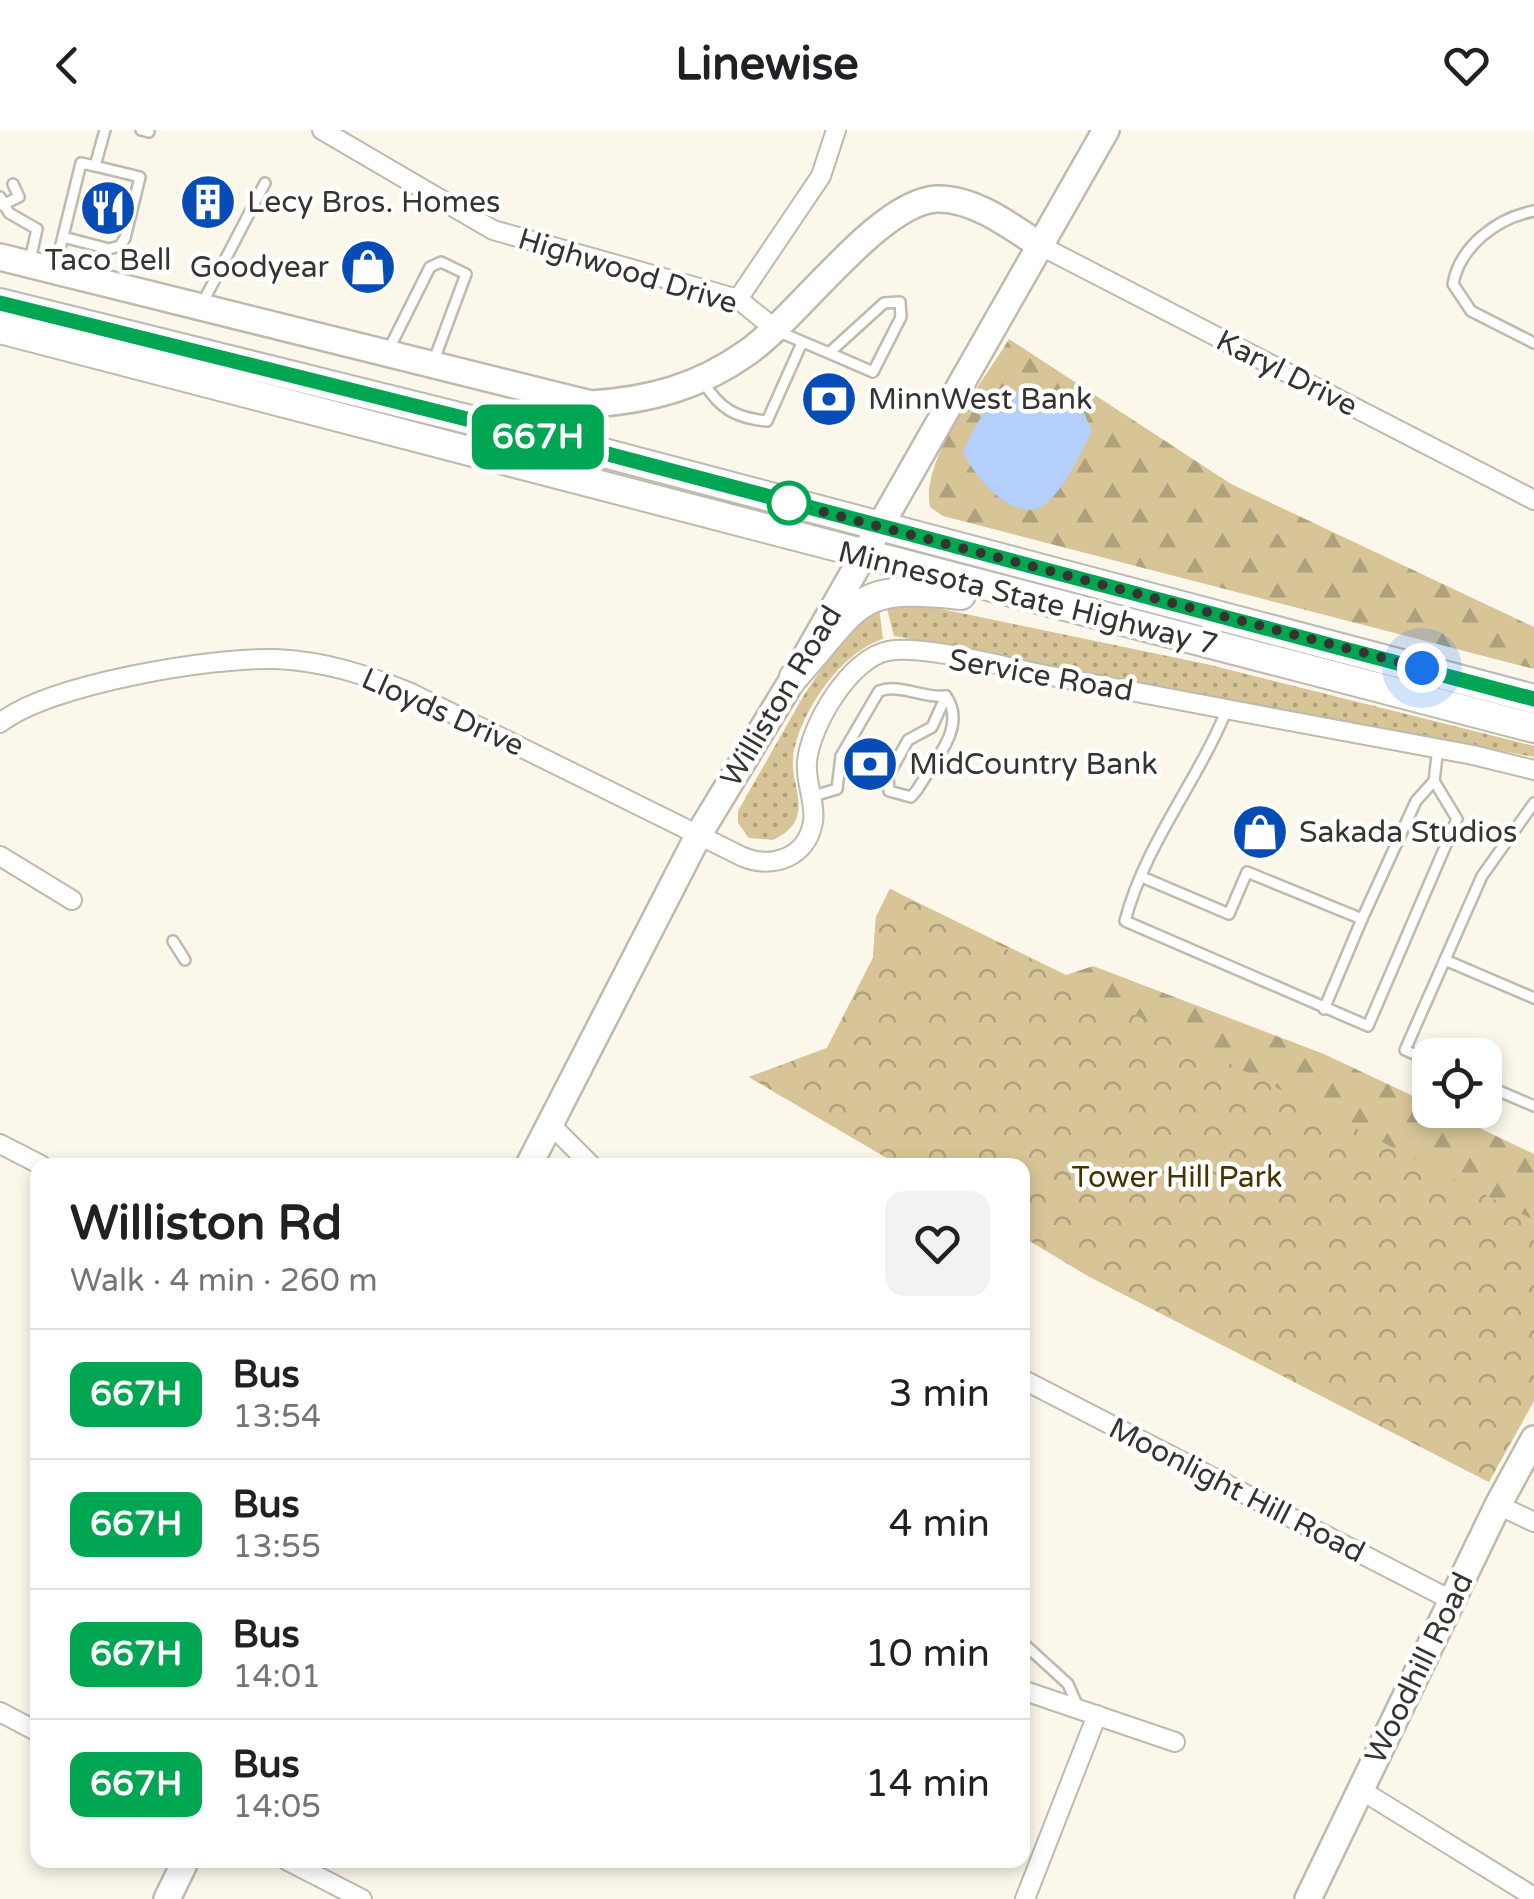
<!DOCTYPE html>
<html lang="en">
<head>
<meta charset="utf-8">
<style>
  body { margin:0; font-family:"Varela Round",sans-serif; background:#f2f2f2; color:#202124; height:100vh; display:flex; flex-direction:column; font-size:38px; white-space:nowrap }
  * { box-sizing:border-box; margin:0 }
  p { font-size:32px; color:#757577 }
  .icon { flex:none; width:55px; height:55px; fill:none; stroke:currentColor; stroke-width:2; stroke-linecap:round; stroke-linejoin:round }
  .map { position:relative; flex:1; overflow:hidden }
  .drawer { position:absolute; left:30px; top:1028px; width:1000px; height:710px; display:flex; flex-direction:column; background:#fff; border-radius:20px; box-shadow:0 5px 15px #0003 }
  .drawer>* { flex:none }
  .badge { padding:0 20px; border-radius:15px; font-size:35px; line-height:65px }
  .tools { position:absolute; left:1412px; top:908px; display:grid; gap:20px }
  .tools a { display:grid; place-items:center; width:90px; height:90px; border-radius:20px; background:#fff; box-shadow:0 5px 15px #0003; font-size:50px }
  .you { position:absolute; width:50px; height:50px; margin:-25px; border:8px solid #fff; border-radius:50%; background:#1a73e8; box-shadow:0 0 0 15px #1a73e833 }
  .map>.badge { position:absolute; translate:-50% -50%; box-shadow:0 0 0 5px #fff }
  .round { display:grid; place-items:center; flex:none; width:105px; height:105px; border-radius:20px; background:#f2f2f2 }
  .summary { display:flex; align-items:center; justify-content:space-between; height:170px; padding:0 40px }
  h1 { font-size:48px; font-weight:700; line-height:75px }
  ul { padding:0; list-style:none }
  li { display:flex; align-items:center; gap:30px; height:130px; padding:0 40px; border-top:2px solid #e0e0e0 }
  li div { flex:1 }
  li b { display:block; font-size:38px }
  li em { font-style:normal }
  li .badge { min-width:110px; font-weight:700; text-align:center }
  header { display:flex; justify-content:space-between; align-items:center; height:130px; padding:0 40px; background:#fff; font-size:45px; font-weight:700 }
  .map>svg:first-child { display:block }
</style>
</head>
<body>
<header><svg class="icon" aria-label="back" viewBox="0 0 24 24"><path d="M15 5l-7 7 7 7"/></svg>Linewise<svg class="icon" aria-label="heart" viewBox="0 0 24 24"><path d="M12 20l-8-8c-3-5 5-10 8-4 3-6 11-1 8 4z"/></svg></header>
<div class="map">
<svg width="1534" height="1769" viewBox="0 0 1534 1769">
  <defs>
    <pattern id="grass-dots" width="8" height="8" patternUnits="userSpaceOnUse" patternTransform="scale(2.5)"><rect width="8" height="8" fill="#d7c598"/><path d="M2 2h.1M6 6h.1" fill="none" stroke="#afa17c" stroke-width="1.8" stroke-linecap="round"/></pattern>
    <pattern id="forest-firs" width="22" height="20" patternUnits="userSpaceOnUse" patternTransform="scale(2.5)"><rect width="22" height="20" fill="#d7c598"/><path d="M5 1l3.5 6h-7zM16 11l3.5 6h-7z" fill="#afa17c"/></pattern>
    <pattern id="park-crowns" width="20" height="18" patternUnits="userSpaceOnUse" patternTransform="scale(2.5)"><rect width="20" height="18" fill="#d7c598"/><path d="M2 6a3 3 0 1 1 6 0M12 15a3 3 0 1 1 6 0" fill="none" stroke="#afa17c"/></pattern>
  </defs>
  <rect width="100%" height="100%" fill="#fcf7eb"/>
  <!-- grass -->
  <g fill="url(#grass-dots)">
    <polygon points="908,472 1206,534 1534,616 1534,627 894,506 886,475"/>
    <path d="M879 477 883 509C841 522 798 584 793 628 791 646 801 665 798 682 796 696 785 704 773 710L749 708 738 693V681L804 565 856 488Z"/>
  </g>
  <!-- forest -->
  <g fill="url(#forest-firs)">
    <path d="M1009 209 1231 354 1534 497V539L943 386 930 377C920 329 984 251 1009 209Z"/>
    <polygon points="890,759 1066,845 1093,836 1324,924 1430,974 1430,980 1442,980 1534,1024 1534,1143 1489,1352 1088,1146 1023,1107 1022,1035 899,1035 749,947 827,918 873,828 876,787"/>
  </g>
  <!-- park -->
  <polygon fill="url(#park-crowns)" points="890,759 1534,1090 1534,1271 1489,1352 1088,1146 1023,1107 1022,1035 899,1035 749,947 827,918 873,828 876,787"/>
  <!-- water -->
  <path fill="#b4cffc" d="M1034 259 1081 275 1092 302C1079 325 1065 361 1042 376 1013 394 972 344 963 321 985 279 985 268 1034 259Z"/>
  <g fill="none" stroke-linecap="round" stroke-linejoin="round">
    <!-- lane casing -->
    <g stroke="#bebaae" stroke-width="14">
      <g id="lane">
        <polyline points="141,0 149,2"/>
        <polyline points="0,67 9,83 37,99 30,130"/>
        <polyline points="2,75 19,67 13,54"/>
        <path d="M1534 81C1497 88 1460 116 1453 154L1471 181 1534 213"/>
        <polyline points="63,107 109,119 120,116 125,108 140,47 95,36"/>
        <polyline points="55,139 81,33 95,36 105,0"/>
        <polyline points="202,174 265,53"/>
        <polyline points="777,201 829,223 884,173 900,172 901,187 873,242 829,223"/>
        <polyline points="389,219 430,137 441,132 466,144 434,230"/>
        <path d="M704 253C720 279 736 288 767 291L801 215"/>
        <path d="M946 566C968 597 933 632 917 660L911 667 889 661 888 646 908 610 932 597Z"/>
        <path d="M1227 579C1198 651 1145 714 1125 791L1368 896 1457 689 1434 651"/>
        <path d="M810 667 837 659 841 626 879 561C900 553 923 569 946 566"/>
        <polyline points="1142,747 1229,784 1247,742 1362,789 1416,671 1434,651 1438,618"/>
        <polyline points="173,811 185,830"/>
        <polyline points="1445,830 1534,868"/>
        <polyline points="1324,879 1362,789"/>
        <polyline points="1430,931 1405,920 1482,746 1534,673"/>
        <polyline points="1485,955 1534,976"/>
        <polyline points="1022,1512 1068,1554 1078,1577"/>
      </g>
    </g>
    <!-- street casing -->
    <g stroke="#bebaae" stroke-width="22">
      <g id="street">
        <polyline points="322,0 493,100 738,169 775,199"/>
        <polyline points="1039,115 1534,370"/>
        <polyline points="738,169 821,46 836,0"/>
        <path d="M0 593C49 554 212 527 276 529 324 531 367 545 411 563L743 727C772 739 807 728 813 692 816 673 805 652 807 632 810 596 850 528 888 521 923 514 1008 538 1046 545 1188 572 1331 599 1473 625L1534 640"/>
        <polyline points="0,726 72,770"/>
        <polyline points="549,993 591,1035"/>
        <polyline points="0,1014 41,1035"/>
        <polyline points="1022,1249 1451,1470"/>
        <polyline points="1498,1375 1534,1392"/>
        <polyline points="1022,1560 1175,1612"/>
        <polyline points="0,1582 38,1602"/>
        <polyline points="1361,1660 1534,1767"/>
        <polyline points="286,1730 362,1769"/>
        <polyline points="1025,1769 1097,1585"/>
      </g>
    </g>
    <!-- secondary casing -->
    <g stroke="#bebaae" stroke-width="30">
      <g id="secondary">
        <path d="M0 127 591 274C650 270 699 257 748 222 799 186 878 73 936 69 972 67 1011 96 1039 115"/>
        <polyline points="529,1035 699,704 794,547 1106,0"/>
        <polyline points="167,1769 186,1730"/>
        <polyline points="1308,1769 1498,1375 1534,1309"/>
      </g>
    </g>
    <!-- primary casing -->
    <g stroke="#bebaae" stroke-width="32">
      <g id="primary">
        <polyline points="0,173 604,323 1534,569"/>
        <polyline points="0,199 1534,598"/>
        <path d="M794 547C861 472 854 453 961 465"/>
      </g>
    </g>
    <!-- lane -->
    <use href="#lane" stroke="#fff" stroke-width="9"/>
    <!-- street -->
    <use href="#street" stroke="#fff" stroke-width="18"/>
    <!-- secondary -->
    <use href="#secondary" stroke="#fff" stroke-width="25"/>
    <!-- primary -->
    <use href="#primary" stroke="#fff" stroke-width="28"/>
  </g>
  <g fill="none" stroke-linecap="round" stroke-linejoin="round">
    <!-- line casing -->
    <g stroke="#fff" stroke-width="22">
      <polyline id="line" points="0,173 604,323 1534,569"/>
    </g>
    <!-- line -->
    <use href="#line" stroke="#00a651" stroke-width="15"/>
    <!-- walk -->
    <polyline stroke="#363430" stroke-width="10" stroke-dasharray="0 18" points="789,373 1422,538"/>
  </g>
  <!-- icons -->
  <defs>
    <g id="building-disc" transform="scale(2.875)"><circle r="9.5" fill="#064cb7" stroke="#fff"/><path d="M-4-6H4V6H1V3H-1V6H-4ZM-2.5-4.3h1.7v1.8h-1.7ZM.8-4.3h1.7v1.8H.8ZM-2.5-1h1.7V.8h-1.7ZM.8-1h1.7V.8H.8Z" fill="#fff"/></g>
    <g id="restaurant-disc" transform="scale(2.875)"><circle r="9.5" fill="#064cb7" stroke="#fff"/><path d="M-5-6h1v4h1v-4h1v4h1v-4h1v5L-1.5 .5V6h-2V.5L-5-1ZM5-6V6H3V1.5H1.5Q1.5-4 5-6Z" fill="#fff"/></g>
    <g id="shop-disc" transform="scale(2.875)"><circle r="9.5" fill="#064cb7" stroke="#fff"/><path d="M-5-2.5h2.3a2.7 3.5 0 0 1 5.4 0H5L5.5 6h-11ZM-1.5-2.5h3a1.5 2.3 0 0 0-3 0Z" fill="#fff"/></g>
    <g id="bank-disc" transform="scale(2.875)"><circle r="9.5" fill="#064cb7" stroke="#fff"/><path d="M-6-4H6V4H-6ZM0-2.3a2.3 2.3 0 1 0 0 4.6a2.3 2.3 0 1 0 0-4.6Z" fill="#fff"/></g>
  </defs>
  <g fill-rule="evenodd">
    <use href="#building-disc" x="208" y="72"/>
    <use href="#restaurant-disc" x="108" y="78"/>
    <use href="#shop-disc" x="368" y="137"/>
    <use href="#bank-disc" x="829" y="269"/>
    <use href="#bank-disc" x="870" y="634"/>
    <use href="#shop-disc" x="1260" y="702"/>
  </g>
  <!-- markers -->
  <circle fill="#fff" stroke="#00a651" stroke-width="5" cx="789" cy="373" r="20"/>
  <g text-anchor="middle" stroke-width="9" stroke-linejoin="round" paint-order="stroke">
    <!-- poi labels -->
    <g font-size="30" fill="#363430" stroke="#fff" text-anchor="start">
      <text x="247" y="82">Lecy Bros. Homes</text>
      <text x="108" y="140" text-anchor="middle">Taco Bell</text>
      <text x="329" y="147" text-anchor="end">Goodyear</text>
      <text x="868" y="279">MinnWest Bank</text>
      <text x="909" y="644">MidCountry Bank</text>
      <text x="1299" y="712">Sakada Studios</text>
    </g>
    <!-- street labels -->
    <g font-size="30" fill="#363430" stroke="#fff">
      <text transform="translate(628 141) rotate(17)" y="10">Highwood Drive</text>
      <text transform="translate(1287 243) rotate(27)" y="10">Karyl Drive</text>
      <text transform="translate(1028 468) rotate(14)" y="10">Minnesota State Highway 7</text>
      <text transform="translate(1041 545) rotate(10)" y="10">Service Road</text>
      <text transform="translate(781 566) rotate(-59)" y="10">Williston Road</text>
      <text transform="translate(443 582) rotate(24)" y="10">Lloyds Drive</text>
      <text transform="translate(1237 1360) rotate(27)" y="10">Moonlight Hill Road</text>
      <text transform="translate(1419 1538) rotate(-64)" y="10">Woodhill Road</text>
    </g>
    <!-- park labels -->
    <g font-size="30" fill="#453400" stroke="#fff">
      <text x="1177" y="1057">Tower Hill Park</text>
    </g>
  </g>
</svg>
<div class="tools">
<a><svg class="icon" aria-label="locate" viewBox="0 0 24 24"><circle cx="12" cy="12" r="6"/><path d="M12 2v4M12 18v4M2 12h4M18 12h4"/></svg></a>
</div>
<div class="you" style="left:1422px;top:538px"></div>
<b class="badge" style="left:538px;top:307px;background:#00a651;color:#fff">667H</b>
<section class="drawer">
<div class="summary"><div><h1>Williston Rd</h1><p>Walk · 4 min · 260 m</p></div><a class="round"><svg class="icon" aria-label="heart" viewBox="0 0 24 24"><path d="M12 20l-8-8c-3-5 5-10 8-4 3-6 11-1 8 4z"/></svg></a></div>
<ul>
<li><span class="badge" style="background:#00a651;color:#fff">667H</span><div><b>Bus</b><p>13:54</p></div><em>3 min</em></li>
<li><span class="badge" style="background:#00a651;color:#fff">667H</span><div><b>Bus</b><p>13:55</p></div><em>4 min</em></li>
<li><span class="badge" style="background:#00a651;color:#fff">667H</span><div><b>Bus</b><p>14:01</p></div><em>10 min</em></li>
<li><span class="badge" style="background:#00a651;color:#fff">667H</span><div><b>Bus</b><p>14:05</p></div><em>14 min</em></li>
</ul>
</section>
</div>
</body>
</html>
